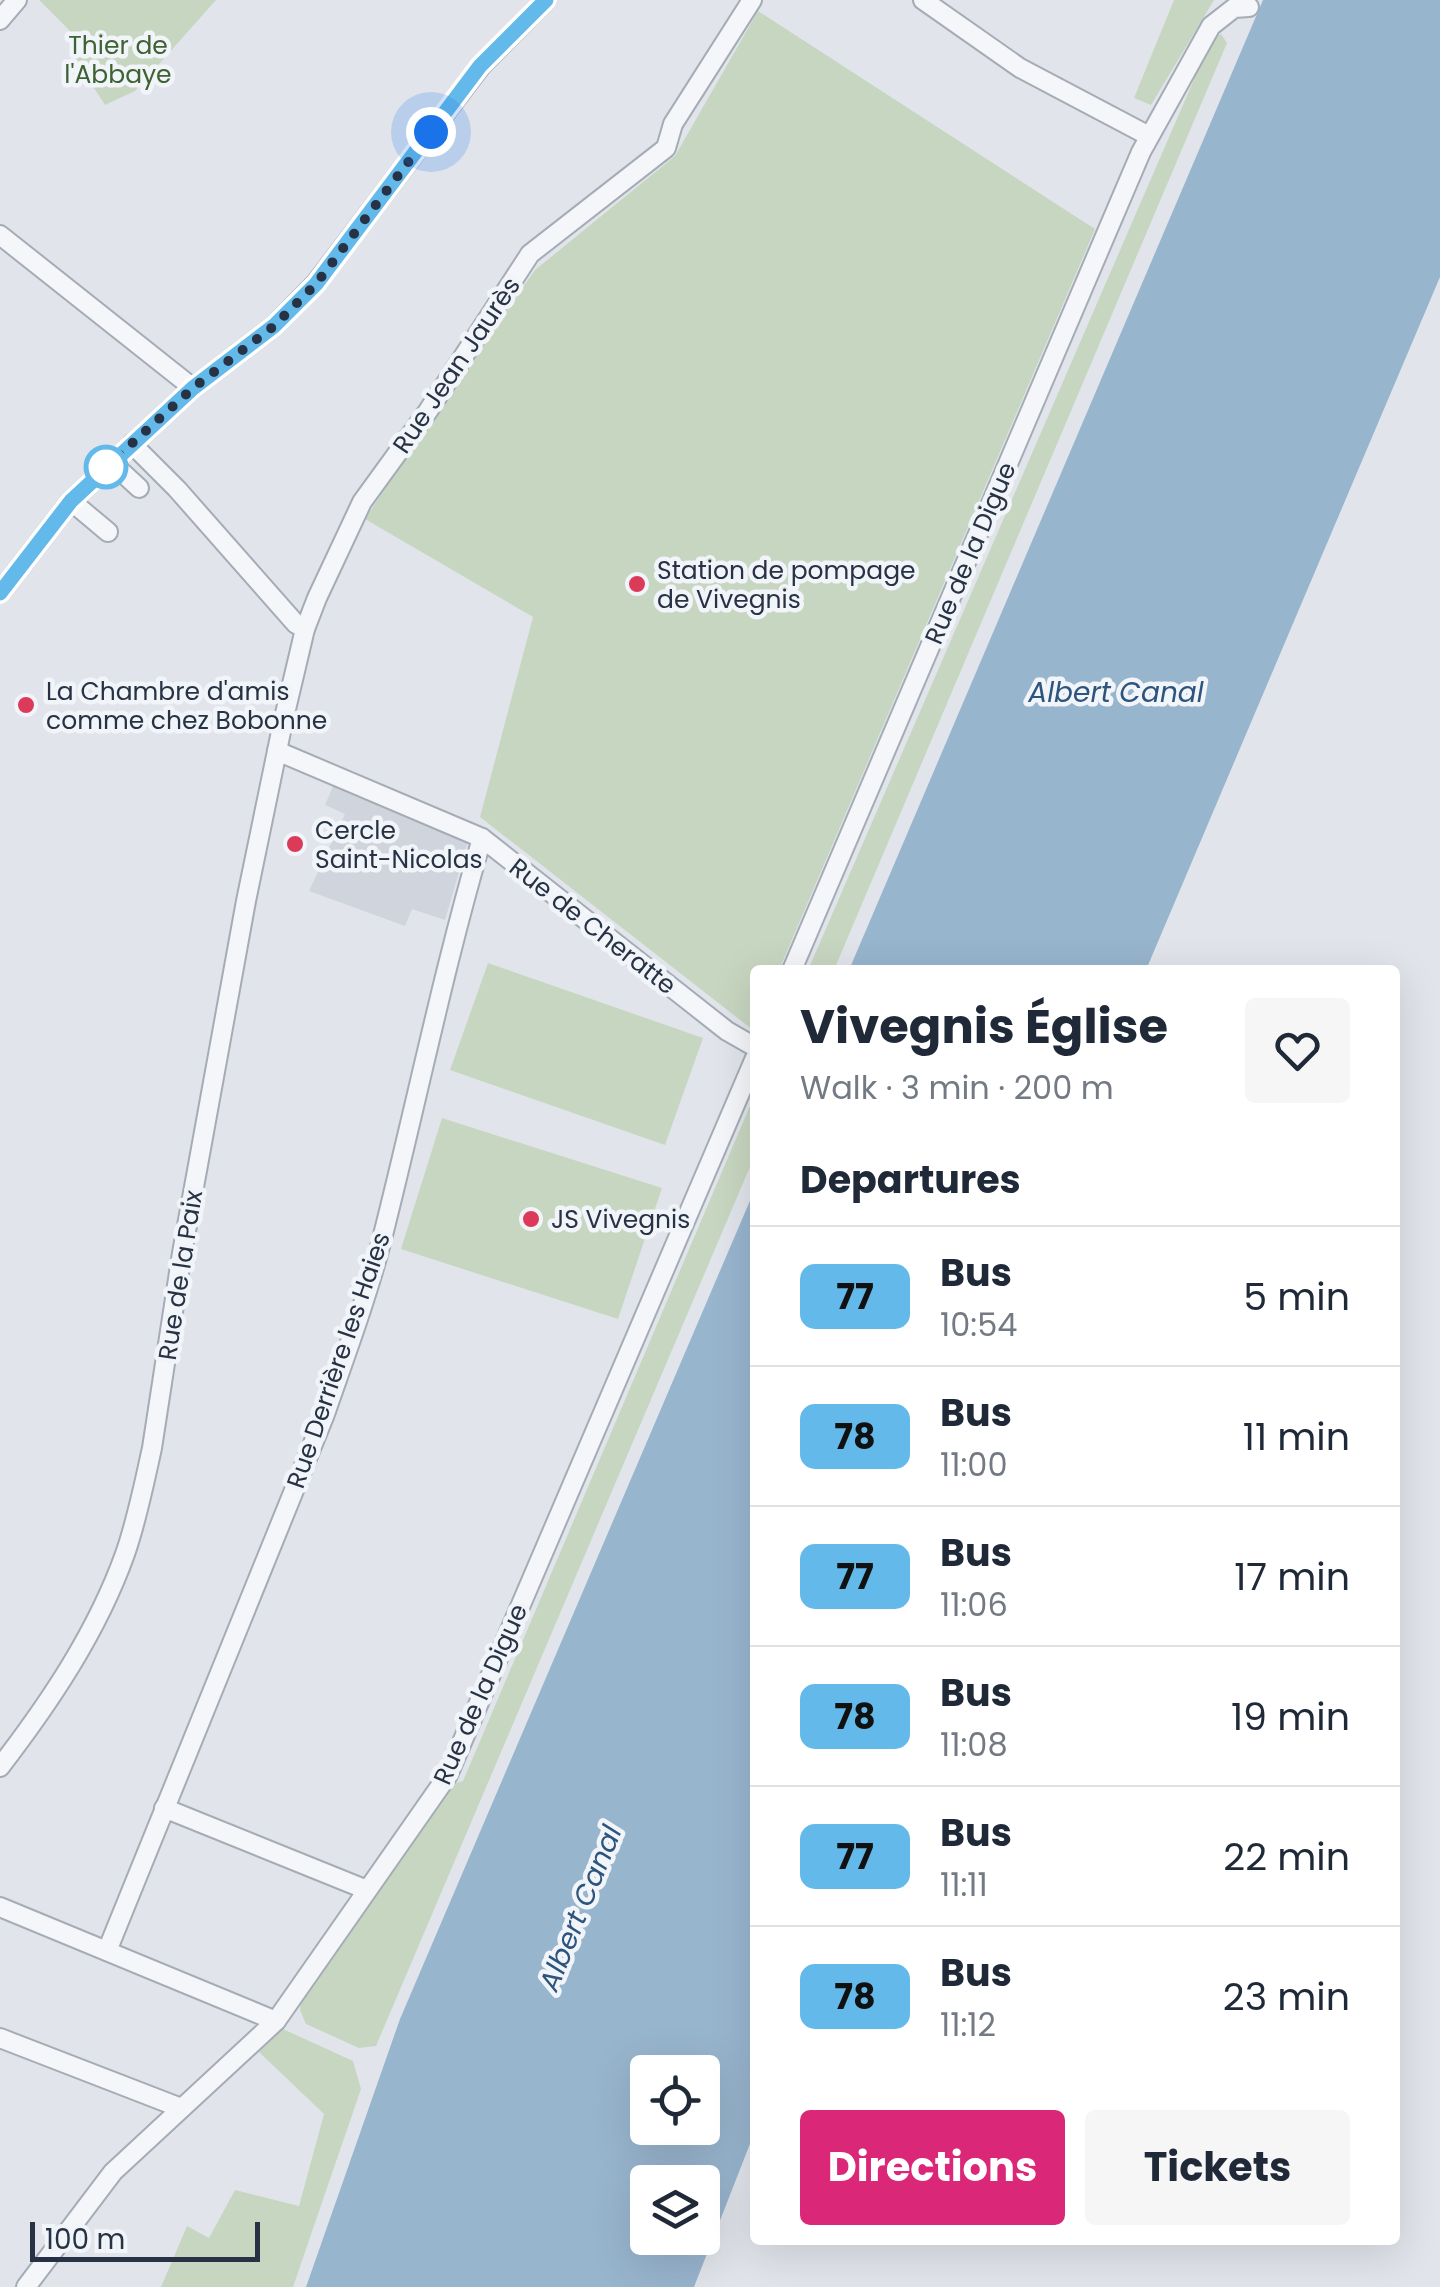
<!DOCTYPE html>
<html lang="en">
<head>
<meta charset="utf-8">
<style>
  body { margin:0; font-family:Poppins,sans-serif; background:#f6f6f7; color:#1f2937; height:100vh; display:flex; flex-direction:column; font-size:38px; white-space:nowrap }
  * { box-sizing:border-box; margin:0 }
  p { font-size:32px; color:#747a83 }
  .icon { flex:none; width:55px; height:55px; fill:none; stroke:currentColor; stroke-width:2; stroke-linecap:round; stroke-linejoin:round }
  .map { position:relative; flex:1; overflow:hidden }
  .drawer { position:absolute; left:750px; top:965px; width:650px; height:1280px; display:flex; flex-direction:column; background:#fff; border-radius:10px; box-shadow:0 10px 40px #0002 }
  .drawer>* { flex:none }
  .badge { padding:0 20px; border-radius:15px; font-size:35px; line-height:65px }
  .controls { position:absolute; left:630px; top:2055px; display:grid; gap:20px }
  .controls a { display:grid; place-items:center; width:90px; height:90px; border-radius:10px; background:#fff; box-shadow:0 10px 40px #0002; font-size:50px }
  .scale { position:absolute; left:30px; bottom:25px; width:230px; box-sizing:border-box; padding-left:10px; border:5px solid #273344; border-top:0; font-size:28px; line-height:35px; white-space:nowrap; color:#273344; -webkit-text-stroke:8px #f1f4f8; paint-order:stroke }
  .you { position:absolute; width:50px; height:50px; margin:-25px; border:8px solid #fff; border-radius:50%; background:#1a73e8; box-shadow:0 0 0 15px #1a73e833 }
  .map>.badge { position:absolute; translate:-50% -50%; box-shadow:0 0 0 5px #fff }
  h2 { padding:0 50px; font-size:38px; line-height:90px }
  .round { display:grid; place-items:center; flex:none; width:105px; height:105px; border-radius:10px; background:#f6f6f7 }
  .summary { display:flex; align-items:center; justify-content:space-between; height:170px; padding:0 50px }
  h1 { font-size:48px; font-weight:700; line-height:75px }
  .primary-button { display:flex; gap:20px; margin-top:auto; padding:20px 50px }
  .primary-button a { flex:1; height:115px; border-radius:10px; background:#db2777; color:#fff; font-size:40px; font-weight:700; line-height:115px; text-align:center }
  .primary-button a+a { background:#f6f6f7; color:#1f2937 }
  ul { padding:0; list-style:none }
  li { display:flex; align-items:center; gap:30px; height:140px; padding:0 50px; border-top:2px solid #e0e1e3 }
  li div { flex:1 }
  li b { display:block; font-size:38px }
  li em { font-style:normal }
  li .badge { min-width:110px; font-weight:700; text-align:center }
  .map>svg:first-child { display:block }
</style>
</head>
<body>
<div class="map">
<svg width="1440" height="2287" viewBox="0 0 1440 2287">
  <rect width="100%" height="100%" fill="#e1e5eb"/>
  <!-- built -->
  <polygon fill="#cfd4dd" points="334,784 468,841 445,920 412,909 405,926 309,891 345,814 325,805"/>
  <!-- green -->
  <g fill="#c7d6c1">
    <polygon points="39,0 216,0 135,91 105,105 69,49 72,33"/>
    <polygon points="1174,0 1214,0 1151,105 1134,98"/>
    <polygon points="758,11 1095,229 779,970 755,970 753,1030 480,817 533,617 365,519 434,414 535,270 675,156"/>
    <polygon points="1221,34 1227,43 834,970 808,970 1212,38"/>
    <polygon points="488,963 703,1038 665,1145 450,1070"/>
    <polygon points="755,1094 755,1155 376,2046 359,2048 306,2024 300,2010 301,1998 451,1784 463,1781"/>
    <polygon points="442,1118 662,1188 618,1319 401,1249"/>
    <polygon points="283,2029 353,2061 361,2089 293,2287 161,2287 187,2226 209,2238 235,2190 299,2206 324,2114 259,2052"/>
  </g>
  <!-- water -->
  <g fill="#98b5ce" fill-rule="evenodd">
    <polygon points="1263,0 1440,0 1440,277 1146,970 849,970"/>
    <path d="M755 1189V2131L694 2287H306L400 2019ZM702 2072V2128H648V2072ZM702 2182V2238H648V2182Z"/>
  </g>
  <g fill="none" stroke-linecap="round" stroke-linejoin="round">
    <!-- minor casing -->
    <g stroke="#a5acb6" stroke-width="22">
      <g id="minor">
        <polyline points="923,0 1020,68 1149,136"/>
        <polyline points="0,20 17,0"/>
        <polyline points="0,235 193,388"/>
        <polyline points="132,444 177,489 296,624 305,629"/>
        <polyline points="111,462 139,488"/>
        <polyline points="71,501 108,532"/>
        <polyline points="0,593 71,501 193,388 274,326 316,283 481,66 546,0"/>
        <polyline points="277,751 482,838 727,1031 755,1047"/>
        <polyline points="792,970 1141,152 1211,26 1234,8 1249,7"/>
        <path d="M0 1767C50 1702 97 1632 125 1554 137 1520 144 1484 152 1448L182 1253 246 901 283 722 305 629 317 598 362 502 428 411 530 254 666 148 673 124 752 0"/>
        <polyline points="164,1808 367,1890"/>
        <polyline points="0,1907 276,2021"/>
        <path d="M107 1951 325 1414C345 1356 367 1298 382 1239 416 1105 443 971 482 838"/>
        <polyline points="0,2038 181,2108"/>
        <polyline points="26,2287 113,2172 276,2021 448,1775 755,1058"/>
      </g>
    </g>
    <!-- minor -->
    <use href="#minor" stroke="#f4f6f9" stroke-width="18"/>
  </g>
  <g fill="none" stroke-linecap="round" stroke-linejoin="round">
    <!-- line casing -->
    <g stroke="#fff" stroke-width="22">
      <polyline id="line" points="0,593 71,501 193,388 274,326 316,284 480,66 546,0"/>
    </g>
    <!-- line -->
    <use href="#line" stroke="#63b9e9" stroke-width="15"/>
    <!-- walk -->
    <polyline stroke="#273344" stroke-width="10" stroke-dasharray="0 18" points="106,467 193,388 274,326 316,284 431,132"/>
  </g>
  <!-- markers -->
  <circle fill="#fff" stroke="#63b9e9" stroke-width="5" cx="106" cy="467" r="20"/>
  <g fill="#dc3a59" stroke="#f1f4f8" stroke-width="4">
    <circle cx="637" cy="584" r="10"/>
    <circle cx="26" cy="705" r="10"/>
    <circle cx="295" cy="844" r="10"/>
    <circle cx="531" cy="1219" r="10"/>
  </g>
  <g text-anchor="middle" stroke-width="9" stroke-linejoin="round" paint-order="stroke">
    <!-- park labels -->
    <g font-size="25" fill="#3e6233" stroke="#f1f4f8">
      <text x="118" y="54">Thier de<tspan x="118" dy="29">l'Abbaye</tspan></text>
    </g>
    <!-- street labels -->
    <g font-size="25" fill="#273344" stroke="#f1f4f8">
      <text transform="translate(456 365) rotate(-56)" y="9">Rue Jean Jaurès</text>
      <text transform="translate(970 553) rotate(-67)" y="9">Rue de la Digue</text>
      <text transform="translate(593 926) rotate(38)" y="9">Rue de Cheratte</text>
      <text transform="translate(180 1275) rotate(-81)" y="9">Rue de la Paix</text>
      <text transform="translate(338 1360) rotate(-71)" y="9">Rue Derrière les Haies</text>
      <text transform="translate(480 1694) rotate(-66)" y="9">Rue de la Digue</text>
    </g>
    <!-- poi labels -->
    <g font-size="25" fill="#273344" stroke="#f1f4f8" text-anchor="start">
      <text x="657" y="579">Station de pompage<tspan x="657" dy="29">de Vivegnis</tspan></text>
      <text x="46" y="700">La Chambre d'amis<tspan x="46" dy="29">comme chez Bobonne</tspan></text>
      <text x="315" y="839">Cercle<tspan x="315" dy="29">Saint-Nicolas</tspan></text>
      <text x="551" y="1228">JS Vivegnis</text>
    </g>
    <!-- water labels -->
    <g font-size="28" font-style="italic" fill="#2d547d" stroke="#f1f4f8">
      <text x="1116" y="702">Albert Canal</text>
      <text transform="translate(580 1908) rotate(-68)" y="10">Albert Canal</text>
    </g>
  </g>
</svg>
<div class="controls">
<a><svg class="icon" aria-label="locate" viewBox="0 0 24 24"><circle cx="12" cy="12" r="6"/><path d="M12 2v4M12 18v4M2 12h4M18 12h4"/></svg></a>
<a><svg class="icon" aria-label="layers" viewBox="0 0 24 24"><path d="M12 4l9 5-9 5-9-5zM3 14l9 5 9-5"/></svg></a>
</div>
<div class="scale">100 m</div>
<div class="you" style="left:431px;top:132px"></div>
<section class="drawer">
<div class="summary"><div><h1>Vivegnis Église</h1><p>Walk · 3 min · 200 m</p></div><a class="round"><svg class="icon" aria-label="heart" viewBox="0 0 24 24"><path d="M12 20l-8-8c-3-5 5-10 8-4 3-6 11-1 8 4z"/></svg></a></div>
<h2>Departures</h2>
<ul>
<li><span class="badge" style="background:#63b9e9;color:#111">77</span><div><b>Bus</b><p>10:54</p></div><em>5 min</em></li>
<li><span class="badge" style="background:#63b9e9;color:#111">78</span><div><b>Bus</b><p>11:00</p></div><em>11 min</em></li>
<li><span class="badge" style="background:#63b9e9;color:#111">77</span><div><b>Bus</b><p>11:06</p></div><em>17 min</em></li>
<li><span class="badge" style="background:#63b9e9;color:#111">78</span><div><b>Bus</b><p>11:08</p></div><em>19 min</em></li>
<li><span class="badge" style="background:#63b9e9;color:#111">77</span><div><b>Bus</b><p>11:11</p></div><em>22 min</em></li>
<li><span class="badge" style="background:#63b9e9;color:#111">78</span><div><b>Bus</b><p>11:12</p></div><em>23 min</em></li>
</ul>
<div class="primary-button"><a>Directions</a><a>Tickets</a></div>
</section>
</div>
</body>
</html>
